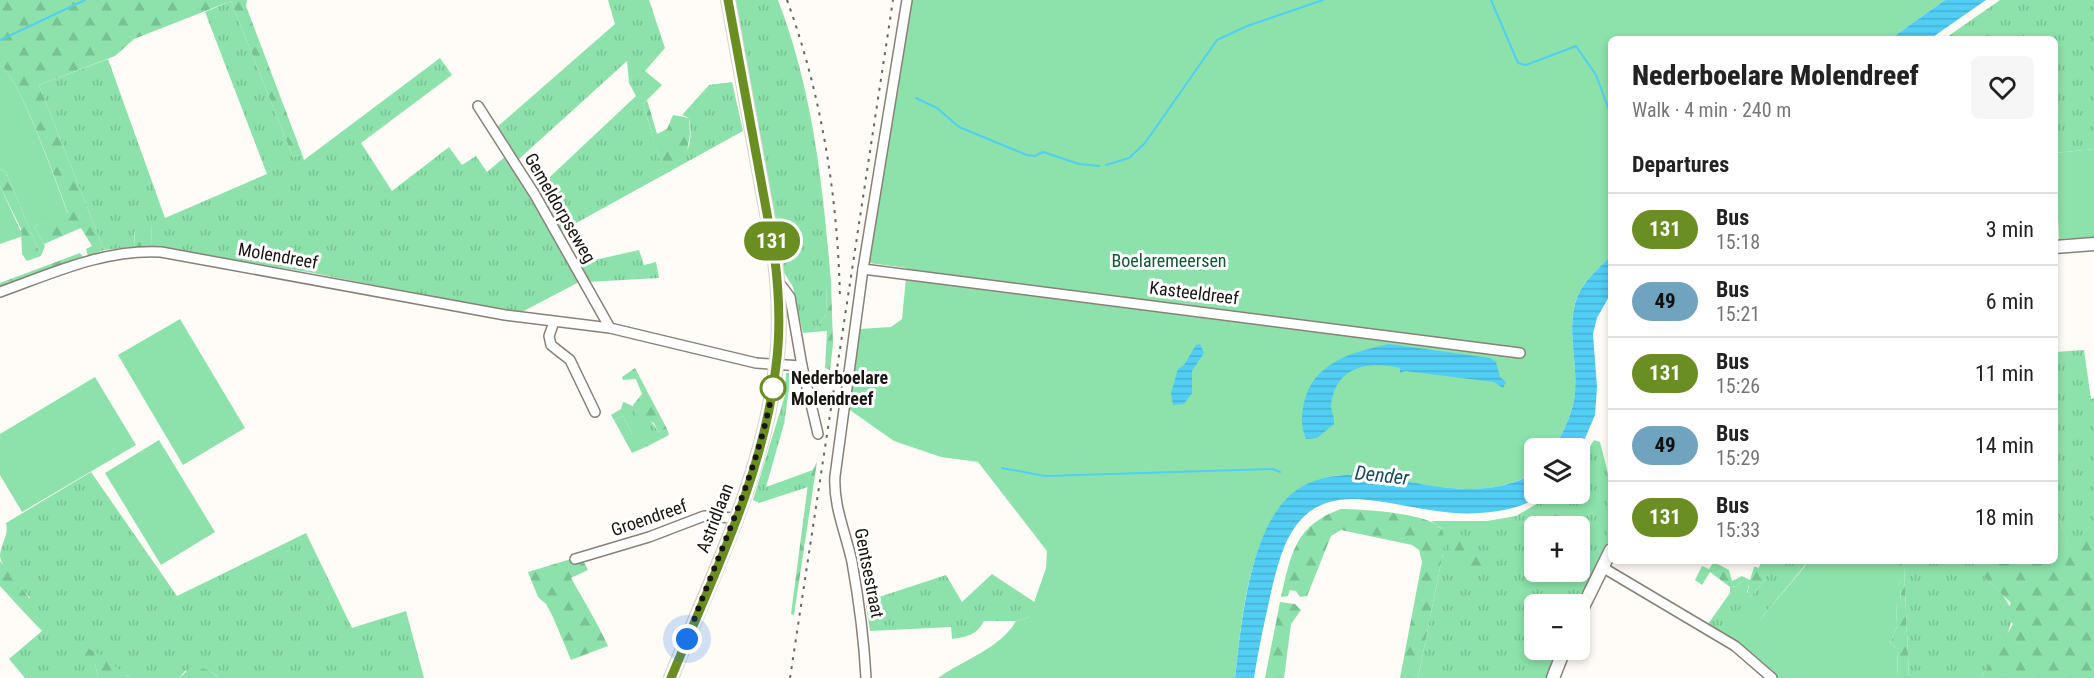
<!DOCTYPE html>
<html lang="en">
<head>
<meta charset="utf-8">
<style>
  body { margin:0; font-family:"Roboto Condensed",sans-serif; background:#f6f6f6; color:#222; height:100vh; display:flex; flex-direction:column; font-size:22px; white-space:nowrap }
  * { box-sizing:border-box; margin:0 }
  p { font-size:20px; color:#767676 }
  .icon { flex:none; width:33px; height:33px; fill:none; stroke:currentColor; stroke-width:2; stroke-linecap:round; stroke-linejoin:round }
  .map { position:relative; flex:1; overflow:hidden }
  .details { position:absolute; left:1608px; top:36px; width:450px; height:528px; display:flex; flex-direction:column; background:#fff; border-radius:9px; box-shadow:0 3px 9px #0003 }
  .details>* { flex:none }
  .badge { padding:0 12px; border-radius:20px; font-size:21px; line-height:39px }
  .controls { position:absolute; left:1524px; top:438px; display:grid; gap:12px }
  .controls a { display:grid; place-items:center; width:66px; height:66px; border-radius:9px; background:#fff; box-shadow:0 3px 9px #0003; font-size:30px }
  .you { position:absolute; width:30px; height:30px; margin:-15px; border:4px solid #fff; border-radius:50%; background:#1a73e8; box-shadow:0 0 0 9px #1a73e833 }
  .map>.badge { position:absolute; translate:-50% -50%; box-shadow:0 0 0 3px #fff }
  h2 { padding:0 24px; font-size:22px; line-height:54px }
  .round { display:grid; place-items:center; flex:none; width:63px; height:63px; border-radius:9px; background:#f6f6f6 }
  .head { display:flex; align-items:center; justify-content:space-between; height:102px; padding:0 24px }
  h1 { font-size:28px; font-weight:800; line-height:45px }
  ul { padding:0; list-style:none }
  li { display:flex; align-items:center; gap:18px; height:72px; padding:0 24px; border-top:2px solid #e0e0e0 }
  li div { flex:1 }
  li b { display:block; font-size:22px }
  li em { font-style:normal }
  li .badge { min-width:66px; font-weight:700; text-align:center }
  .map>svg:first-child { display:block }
</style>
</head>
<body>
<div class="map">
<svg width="2094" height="678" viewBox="0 0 2094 678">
  <defs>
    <pattern id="grass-tufts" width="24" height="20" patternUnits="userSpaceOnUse" patternTransform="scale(1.5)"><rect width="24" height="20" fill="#8ce2aa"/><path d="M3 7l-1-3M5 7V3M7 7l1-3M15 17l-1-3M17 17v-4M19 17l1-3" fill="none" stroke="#78c191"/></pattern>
    <pattern id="forest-firs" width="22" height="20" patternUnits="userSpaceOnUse" patternTransform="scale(1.5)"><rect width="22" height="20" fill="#8ce2aa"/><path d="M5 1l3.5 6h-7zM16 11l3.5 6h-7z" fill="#78c191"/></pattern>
    <pattern id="water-rules" width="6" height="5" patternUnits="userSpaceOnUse" patternTransform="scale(1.5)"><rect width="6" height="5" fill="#52cef5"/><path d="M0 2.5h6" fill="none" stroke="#47b0d1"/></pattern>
  </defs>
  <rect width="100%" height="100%" fill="#fffbf7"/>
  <!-- grass -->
  <g fill="url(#grass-tufts)" fill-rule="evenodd">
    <path d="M608 0H649L665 48 645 71 662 85 643 104 664 173C687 159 694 146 689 118L682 115 709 85 732 82 743 131 560 232 536 190 636 96 629 83 627 61 518 160 496 128 615 24Z"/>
    <path d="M735 0H778C813 91 823 186 831 282H827L826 314 814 332 803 333 793 287 783 271Z"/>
    <polygon points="2000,0 2094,0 2094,149 2055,153 2055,39 1944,39"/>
    <polygon points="231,1 293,157 302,154 304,160 440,58 452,75 361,143 392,191 449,147 462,165 476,156 487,172 507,155 581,281 518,314 313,273 152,247 151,224 134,232 135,247 104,250 39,85 108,59 165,218 267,174 205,12"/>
    <polygon points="639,250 644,265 656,262 659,278 588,282 577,264"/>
    <polygon points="2084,350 2091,399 2094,398 2094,521 2070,550 2058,516 2055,516 2055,352"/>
    <polygon points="786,373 796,373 790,382 784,424 766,487 813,470 808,487 759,503 753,500 785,395"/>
    <path d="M623 402C637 406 652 419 658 432L667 429 669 435 648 446 643 436 632 434 623 416 614 420 611 415 621 409Z"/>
    <path d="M1594 440 1600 442 1611 485V537L1578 604H1534V650H1558L1547 678H1418L1443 553 1441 528 1431 521H1487L1516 516 1554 494H1580V463ZM1534 526H1580V572H1534Z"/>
    <path d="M91 472 177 596 306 533 352 628 406 611 424 678H220L208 670 185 671 179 678H130L117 669 95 664 98 678H25L9 659 42 631 20 608 30 598C22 588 0 568 0 555 1 543 9 536 6 523Z"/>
    <polygon points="1762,561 1802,561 1806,564 1759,621 1721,633 1708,624 1730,593 1730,587 1738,586 1740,582 1749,584 1747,592 1750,597 1765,580 1757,571"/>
    <path d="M1898 561H1977C1980 574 1989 582 1999 591 2028 620 1998 649 1981 678H1909L1904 568 1898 567Z"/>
    <path d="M992 574 1036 603 1029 617 1016 621H984C977 635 967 637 952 639L951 627 870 631 865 599 876 598 946 575 962 602Z"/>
  </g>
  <!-- forest -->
  <g fill="url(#forest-firs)">
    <path d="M0 0H247L246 6 302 154 293 157 231 1 134 39 115 56 39 85 104 250 88 256 86 249 92 246 81 228 44 244 34 226 68 213C59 189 18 73 0 65Z"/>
    <polygon points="647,100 657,134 667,129 673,115 689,118 690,134 686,158 664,174 643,104"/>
    <polygon points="0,169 6,172 41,256 27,261 22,254 21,229 0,186"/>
    <polygon points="139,221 151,224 152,247 135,247 134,222"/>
    <polygon points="80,253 84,258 0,289 0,283"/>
    <polygon points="827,282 831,282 833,344 830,370 825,368 827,331 814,332 826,314"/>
    <polygon points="635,368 667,429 658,432 654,423 636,415 633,405 642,394 636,379 623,380 622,377"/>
    <polygon points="623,416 632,434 638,433 644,436 648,446 632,453 614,420"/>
    <polygon points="817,462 794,615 791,614 809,476"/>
    <path d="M1341 509C1360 509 1433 513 1442 530 1445 537 1444 546 1443 553L1418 678H1400L1422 562 1419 550 1412 545 1341 530 1331 536 1307 596 1300 597 1296 591 1290 590 1288 596 1281 597C1291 554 1295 525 1341 509Z"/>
    <polygon points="2055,516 2058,516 2070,549 2094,521 2094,678 1981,678 2013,624 2004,616 2011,603 1980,573 1977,561 2055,561"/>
    <path d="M1457 533C1473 539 1491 558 1479 576 1458 574 1451 557 1448 539Z"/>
    <path d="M581 556 588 570 571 578C584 601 597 622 608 646L571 660 553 617 546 604 538 597 528 572Z"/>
    <polygon points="0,561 30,599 20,608 0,586"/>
    <polygon points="1714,562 1729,570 1732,581 1742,576 1750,580 1754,567 1757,567 1765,580 1750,597 1747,595 1749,585 1740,582 1738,586 1730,587 1710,572 1702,585 1695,580 1702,566 1709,569"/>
    <polygon points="1898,567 1904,567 1909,678 1897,678 1898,649 1890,643 1897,626 1896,601 1901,600"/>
    <polygon points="1280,602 1295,604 1301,610 1291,624 1284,678 1265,678"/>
    <polygon points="78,643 102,656 130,678 98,678 95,664 73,652 74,645"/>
    <polygon points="192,666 208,670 220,678 179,678"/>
  </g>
  <!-- green -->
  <g fill="#8ce2aa">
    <path d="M912 0H1945L1890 39H1611V256C1601 266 1587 278 1580 291 1564 321 1578 360 1575 392 1573 413 1564 431 1554 448H1534V473C1497 494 1455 491 1414 483 1388 478 1355 471 1328 477 1249 495 1243 612 1235 678H938C963 660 1001 648 1016 621L1029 617 1046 568 1047 551 978 462 941 457 894 441 847 408 859 329 891 327 902 319 907 268 869 263 894 97Z"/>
    <path d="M0 65C18 73 59 190 68 214L34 226 45 246 41 256 6 172 0 169Z"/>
    <polygon points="2094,149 2094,237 2059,239 2055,153"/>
    <polygon points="0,186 23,236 0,244"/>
    <polygon points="180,319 245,428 183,465 118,355"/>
    <polygon points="95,377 136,445 22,512 0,475 0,434"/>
    <polygon points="159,440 215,532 161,565 105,473"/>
    <polygon points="1802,561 1898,561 1901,601 1896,602 1897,626 1890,643 1898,649 1897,678 1777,678 1721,633 1741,607 1759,621 1806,565"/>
  </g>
  <!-- water -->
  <g fill="url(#water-rules)">
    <polygon points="1945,0 1986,0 1930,39 1890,39"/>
    <path d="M1611 256V293L1597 318 1593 334 1597 387 1595 415 1580 450 1554 448C1564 431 1573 413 1575 392 1578 360 1564 321 1580 291 1587 278 1601 266 1611 256Z"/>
    <polygon points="1200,344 1204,353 1192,371 1192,393 1184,404 1173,405 1171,393 1178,369 1184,365 1196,345"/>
    <path d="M1389 344 1490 358 1496 362 1500 377 1506 382 1503 388 1494 382 1405 371 1400 373V368C1368 361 1336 366 1331 405 1331 412 1335 417 1334 424L1317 438 1306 439C1301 426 1301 417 1304 403 1313 362 1353 352 1389 344Z"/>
    <path d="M1534 473V494H1542C1525 508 1499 512 1478 513 1436 516 1397 501 1356 499 1293 497 1281 549 1270 597 1264 624 1258 651 1254 678H1235C1242 622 1249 511 1307 484 1338 469 1377 475 1410 482 1452 490 1496 495 1534 473Z"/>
  </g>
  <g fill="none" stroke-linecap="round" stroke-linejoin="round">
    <!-- stream -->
    <g stroke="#52cef5" stroke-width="2">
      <polyline points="1491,0 1518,63 1526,65 1576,46 1596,75 1609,110"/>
      <polyline points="0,40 85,0"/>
      <polyline points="916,98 937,108 959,127 1027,155 1035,156 1043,152 1079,164 1099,166"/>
      <polyline points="1106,165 1129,158 1145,143 1217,40 1247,26 1323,0"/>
      <polyline points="1002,468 1045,476 1273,469 1280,472"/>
    </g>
    <!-- street casing -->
    <g stroke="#898077" stroke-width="12">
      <g id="street">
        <polyline points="478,106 535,195 610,328"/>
        <polyline points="863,269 1520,353"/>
        <polyline points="778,281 790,297 802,366 818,434"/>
        <path d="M0 292C53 273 104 249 161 252L505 315 610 328 756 363 802 366"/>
        <polyline points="554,322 549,336 551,345 570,360 595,412"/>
        <polyline points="575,559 649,537 704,516 735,518"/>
        <polyline points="1602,567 1735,646 1772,678"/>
        <path d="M866 678C864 639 859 601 852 562 846 534 833 505 835 476L863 269 907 0"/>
      </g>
    </g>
    <!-- secondary casing -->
    <g stroke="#898077" stroke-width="15">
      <g id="secondary">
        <polyline points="2055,247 2094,244"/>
        <polyline points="1580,613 1611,550"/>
        <polyline points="1553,678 1564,650"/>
      </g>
    </g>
    <!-- primary casing -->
    <g stroke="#d5d5d4" stroke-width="16">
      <path id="primary" d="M671 678C711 578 764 475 776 366 781 329 779 290 774 252L728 0"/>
    </g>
    <!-- street -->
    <use href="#street" stroke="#fff" stroke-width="9"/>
    <!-- secondary -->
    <use href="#secondary" stroke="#fff" stroke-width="12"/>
    <!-- primary -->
    <use href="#primary" stroke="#ddcda4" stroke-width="14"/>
    <!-- rail -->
    <g stroke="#686561" stroke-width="2" stroke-dasharray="3 6" stroke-linecap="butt">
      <path d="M787 0C822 96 838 198 840 300"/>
      <polyline points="790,678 893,0"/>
    </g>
  </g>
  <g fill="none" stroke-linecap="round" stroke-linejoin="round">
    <!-- line casing -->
    <g stroke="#fff" stroke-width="14">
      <path id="line" d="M671 678C712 578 764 475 776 366 781 329 779 290 774 252L728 0"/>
    </g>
    <!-- line -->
    <use href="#line" stroke="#6b8e23" stroke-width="9"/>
    <!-- walk -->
    <path stroke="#181511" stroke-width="6" stroke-dasharray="0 10.8" d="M687 639C718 553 759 472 774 382L773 388"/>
  </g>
  <!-- markers -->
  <circle fill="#fff" stroke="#6b8e23" stroke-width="3" cx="773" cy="388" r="12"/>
  <g text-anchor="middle" stroke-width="6" stroke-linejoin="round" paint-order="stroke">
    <!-- street labels -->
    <g font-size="18" fill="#181511" stroke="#fff">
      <text transform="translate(560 208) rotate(60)" y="6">Gemeldorpseweg</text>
      <text transform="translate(278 256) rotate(10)" y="6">Molendreef</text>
      <text transform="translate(1194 293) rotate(7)" y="6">Kasteeldreef</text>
      <text transform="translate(649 518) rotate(-19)" y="6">Groendreef</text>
      <text transform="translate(715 518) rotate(-69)" y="6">Astridlaan</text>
      <text transform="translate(869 573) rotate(79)" y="6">Gentsestraat</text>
    </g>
    <!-- park labels -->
    <g font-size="18" fill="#115631" stroke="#fff">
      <text x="1169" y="267">Boelaremeersen</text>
    </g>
    <!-- stop labels -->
    <g font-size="18" font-weight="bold" fill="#181511" stroke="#fff" text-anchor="start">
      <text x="791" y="384">Nederboelare<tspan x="791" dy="21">Molendreef</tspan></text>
    </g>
    <!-- water labels -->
    <g font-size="20" font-style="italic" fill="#164b5b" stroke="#fff">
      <text transform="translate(1382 475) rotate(6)" y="7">Dender</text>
    </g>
  </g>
</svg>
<div class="controls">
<a><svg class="icon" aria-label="layers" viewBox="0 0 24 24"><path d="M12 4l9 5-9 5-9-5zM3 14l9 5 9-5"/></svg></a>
<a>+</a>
<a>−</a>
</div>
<div class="you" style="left:687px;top:639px"></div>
<b class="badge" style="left:772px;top:241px;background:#6b8e23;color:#fff">131</b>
<section class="details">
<div class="head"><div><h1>Nederboelare Molendreef</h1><p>Walk · 4 min · 240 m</p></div><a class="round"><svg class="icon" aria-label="heart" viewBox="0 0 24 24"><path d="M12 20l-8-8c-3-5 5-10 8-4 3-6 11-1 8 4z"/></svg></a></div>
<h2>Departures</h2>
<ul>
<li><span class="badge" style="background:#6b8e23;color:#fff">131</span><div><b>Bus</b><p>15:18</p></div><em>3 min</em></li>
<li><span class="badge" style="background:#70a3bd;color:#111">49</span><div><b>Bus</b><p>15:21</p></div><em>6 min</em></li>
<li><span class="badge" style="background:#6b8e23;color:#fff">131</span><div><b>Bus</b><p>15:26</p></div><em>11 min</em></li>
<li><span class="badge" style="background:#70a3bd;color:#111">49</span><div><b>Bus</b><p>15:29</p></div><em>14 min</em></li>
<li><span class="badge" style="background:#6b8e23;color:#fff">131</span><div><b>Bus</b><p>15:33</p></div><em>18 min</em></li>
</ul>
</section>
</div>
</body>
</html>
